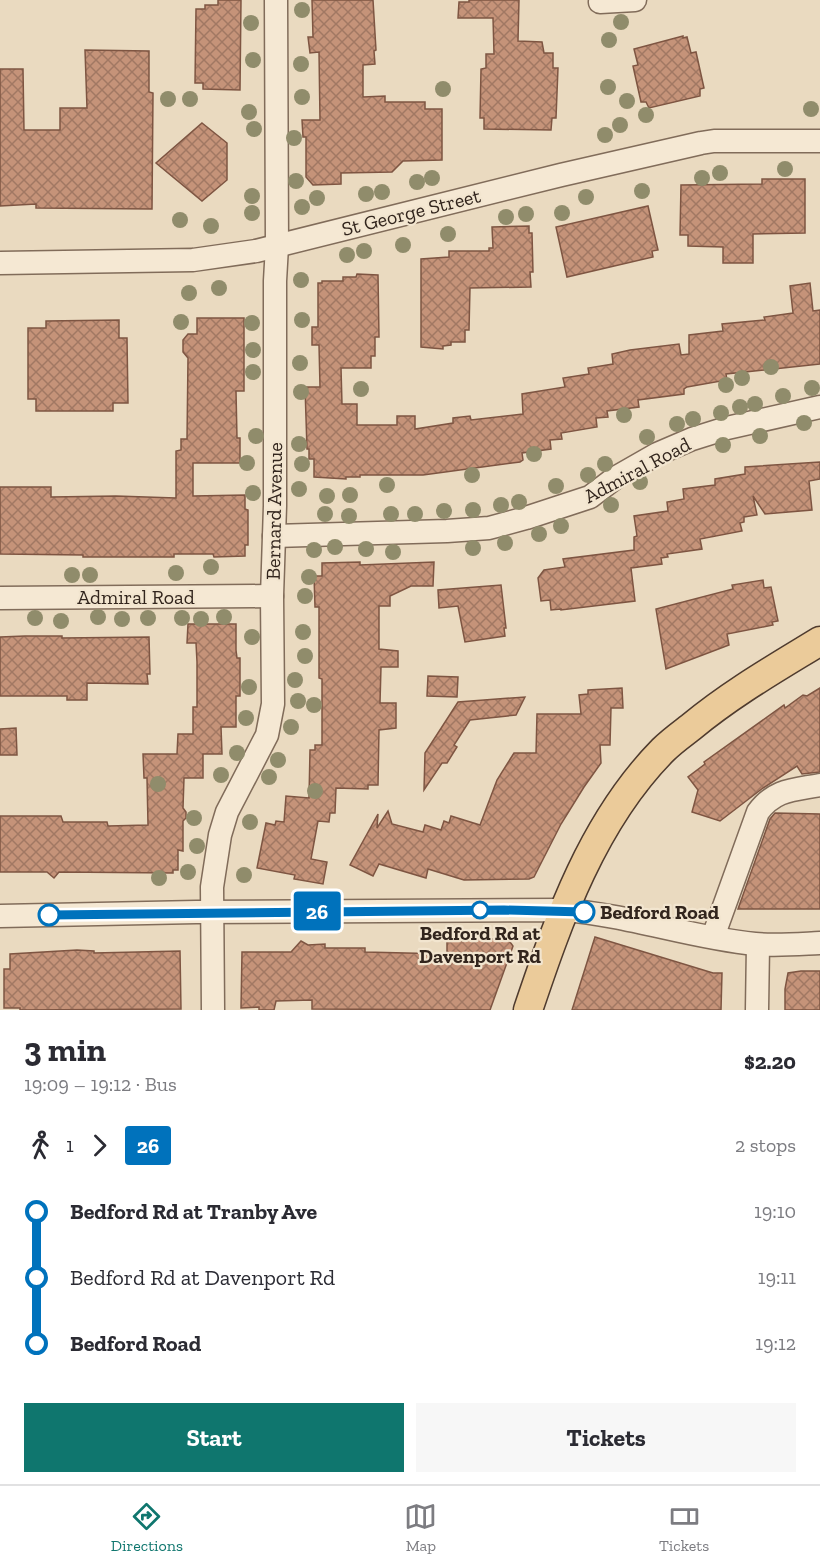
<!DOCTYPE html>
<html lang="en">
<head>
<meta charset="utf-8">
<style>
  body { margin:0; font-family:"Zilla Slab",serif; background:#f7f7f7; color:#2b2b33; height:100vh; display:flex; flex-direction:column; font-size:22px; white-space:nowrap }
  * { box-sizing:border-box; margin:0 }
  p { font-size:20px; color:#7c7c81 }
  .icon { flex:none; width:33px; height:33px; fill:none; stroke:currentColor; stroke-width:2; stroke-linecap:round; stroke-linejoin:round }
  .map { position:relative; height:1010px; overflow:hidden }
  .side { display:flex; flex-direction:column; background:#fff; flex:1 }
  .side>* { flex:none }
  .badge { padding:0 12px; border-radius:4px; font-size:21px; line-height:39px }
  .map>.badge { position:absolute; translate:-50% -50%; box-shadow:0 0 0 3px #fff }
  .legs { display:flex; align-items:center; gap:9px; height:66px; padding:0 24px; font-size:20px }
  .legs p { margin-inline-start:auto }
  .summary { display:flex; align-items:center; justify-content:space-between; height:102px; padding:0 24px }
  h1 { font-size:33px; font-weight:800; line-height:45px }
  .action { display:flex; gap:12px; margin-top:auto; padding:12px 24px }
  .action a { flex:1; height:69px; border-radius:0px; background:#0f766e; color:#fff; font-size:24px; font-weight:800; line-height:69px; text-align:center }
  .action a+a { background:#f7f7f7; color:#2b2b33 }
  ul { padding:0 24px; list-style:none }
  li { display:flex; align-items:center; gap:21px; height:66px; font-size:22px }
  li i { display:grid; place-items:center; width:9px; height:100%; margin:0 8px; background:currentColor }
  li i::after { content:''; width:15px; height:15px; margin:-8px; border:4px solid; border-radius:50%; background:#fff }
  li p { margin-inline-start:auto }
  li:first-child i { background:linear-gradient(#0000 50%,currentColor 0) }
  li:last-child i { background:linear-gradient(currentColor 50%,#0000 0) }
  .menu { display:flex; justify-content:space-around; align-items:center; height:84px; border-top:2px solid #e1e1e2; background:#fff; font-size:16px; color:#7c7c81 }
  .menu a { display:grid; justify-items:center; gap:3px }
  .menu .on { color:#0f766e }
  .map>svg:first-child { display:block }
</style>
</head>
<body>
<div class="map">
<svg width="820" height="1010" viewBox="0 0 820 1010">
  <defs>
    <pattern id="building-cross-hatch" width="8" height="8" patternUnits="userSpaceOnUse" patternTransform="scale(1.5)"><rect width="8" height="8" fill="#c59379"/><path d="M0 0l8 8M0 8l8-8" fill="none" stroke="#a17863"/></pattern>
  </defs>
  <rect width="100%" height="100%" fill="#eadac0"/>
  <!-- building -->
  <g fill="url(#building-cross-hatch)" stroke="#7e5542" stroke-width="1.5">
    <polygon points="218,0 241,0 240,90 203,89 203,83 195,83 196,9 205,9 205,5 218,5"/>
    <polygon points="312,0 373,0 376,50 374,51 375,64 363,65 363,97 385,96 385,102 425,102 425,109 442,109 442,160 403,161 392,172 341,173 341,184 313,185 306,177 306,137 303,137 302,120 320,120 319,52 310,53 308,37 313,37"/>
    <polygon points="469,0 519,0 518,41 542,42 544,53 553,53 553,68 558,68 556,118 552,118 551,130 484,129 484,118 480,118 481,69 486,68 486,54 494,54 493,18 458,18 459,2 469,2"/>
    <polygon points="683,36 683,38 687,37 691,53 696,52 704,88 700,89 700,96 649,108 646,102 641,102 633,66 638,65 634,49"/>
    <polygon points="85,50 149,51 149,92 153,93 152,209 36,208 36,204 0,206 0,69 23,69 24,130 60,130 60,108 87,108"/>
    <polygon points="202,123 227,143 227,180 202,201 156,163"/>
    <polygon points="762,179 805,179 805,233 753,234 753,263 723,263 723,247 688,246 688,235 680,235 681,185 762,184"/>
    <polygon points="648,206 658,250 652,251 653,257 567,277 556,227"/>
    <polygon points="529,226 529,233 532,233 533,272 530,272 531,287 470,288 469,330 465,330 465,342 451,342 451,345 443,346 443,349 421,347 421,259 449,257 449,251 489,251 489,248 493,248 492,227"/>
    <polygon points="357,274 378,275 379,337 375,337 375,356 371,356 371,368 341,368 342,404 357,404 357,425 397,425 397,416 415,416 415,429 453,423 453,418 470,416 471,420 523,414 522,394 565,387 563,378 589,374 588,368 613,364 612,354 630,350 679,344 681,355 689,354 689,335 723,331 722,324 765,320 764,317 793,313 790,286 810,283 813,311 820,310 820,364 726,374 727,380 687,387 684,389 684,394 638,400 639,407 607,411 608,417 596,418 597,427 561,433 562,439 550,440 551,449 522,453 523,460 520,462 423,475 360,475 360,477 346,477 346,479 314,477 314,459 309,459 309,449 307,449 305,387 320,387 319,345 312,345 312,327 318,327 318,283 322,283 322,281 343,281 343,277 356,277"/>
    <polygon points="197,318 244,318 244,391 236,391 237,438 240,438 240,463 193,463 193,496 245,495 245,509 248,510 248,545 245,545 245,556 214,557 213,554 174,554 174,557 83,557 83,555 0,554 0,487 51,487 51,497 116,496 176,498 176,451 181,450 181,439 187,439 188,358 183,352 183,340 188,334 197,334"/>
    <polygon points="119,320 119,338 127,338 128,403 113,403 113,411 36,411 36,399 28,399 28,328 46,328 46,321"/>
    <polygon points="820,462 820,479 809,481 812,510 765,514 753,496 757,515 744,517 744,522 740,523 742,531 700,539 702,549 667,554 668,557 661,558 662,564 631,568 635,601 561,610 561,609 551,610 550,600 541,601 538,578 544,570 565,567 563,559 634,550 634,537 637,536 634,516 668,511 667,502 684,499 683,489 715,485 715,479 745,474 745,467"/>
    <polygon points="360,562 360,565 434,562 433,586 411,586 390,596 390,606 379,606 379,649 398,651 398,667 381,667 380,703 396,703 396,728 379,730 378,785 368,785 368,789 336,788 335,813 330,813 329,822 318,821 311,859 327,862 323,884 294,879 295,875 257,868 266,823 275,825 276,821 284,822 286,796 309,798 310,750 315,750 315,745 322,745 322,679 319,678 319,607 315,607 314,576 322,576 322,563"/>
    <polygon points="763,580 764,588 771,587 778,621 772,622 773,625 727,634 729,645 666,669 656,609 733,589 732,585"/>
    <polygon points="501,585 506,628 504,628 505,636 465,642 458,606 439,608 438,590"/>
    <polygon points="188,624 236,624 236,650 237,658 240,658 240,696 236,696 236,727 221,727 222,754 203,754 203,778 184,778 183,808 186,812 186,818 183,821 183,851 178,850 178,870 173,870 173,873 59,872 54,878 47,872 0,872 0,816 61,816 63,822 107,822 108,826 148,825 147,778 144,778 143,754 177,754 178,734 193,734 193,707 197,707 197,662 196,643 187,643"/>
    <polygon points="25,636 62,636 62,638 149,637 150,674 147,674 148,684 87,683 87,700 67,700 67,696 0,696 0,637"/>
    <polygon points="428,676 458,677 457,697 427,696"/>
    <polygon points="622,688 623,708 611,708 610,745 600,745 601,763 584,787 561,824 534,877 529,879 464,880 428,869 426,878 379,864 373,876 350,865 378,814 377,828 388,811 392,824 423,832 425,825 441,830 444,821 449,823 451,816 480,825 497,780 514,753 536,753 537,714 581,714 579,695 588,694 588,690"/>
    <polygon points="820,688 820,772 802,774 797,766 763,788 720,821 692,812 698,790 688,777 705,764 704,762 784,705 785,708 803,695 807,696"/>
    <polygon points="525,697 516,715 470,720 454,745 457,747 447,763 442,763 424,790 425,753 458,702"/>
    <polygon points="16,728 17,755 0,755 0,729"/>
    <polygon points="775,813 820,814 820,909 738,909 770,819"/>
    <polygon points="595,937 713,973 722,973 721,1010 572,1010"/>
    <polygon points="447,939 508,939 513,946 490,1010 312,1009 312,1000 276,1001 274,1010 259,1010 259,1007 241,1008 242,952 291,952 301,941 308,945 325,944 325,948 365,948 365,952 447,954"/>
    <polygon points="77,950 94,951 94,953 180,951 181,1009 20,1010 20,1008 4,1008 4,969 10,969 10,954"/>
    <polygon points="801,971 820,971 820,1010 785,1010 785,989 788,973"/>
  </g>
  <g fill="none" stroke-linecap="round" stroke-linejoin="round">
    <!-- minor casing -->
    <g stroke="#816c5a" stroke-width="25">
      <g id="minor">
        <polyline points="600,2 635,0"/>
        <polyline points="0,263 193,260 256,251 561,175 701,143 714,141 820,141"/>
        <polyline points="274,536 447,531 489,528 526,518 590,497 615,478 657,454 692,439 727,428 820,407"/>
        <polyline points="0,598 272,596"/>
        <path d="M0 916 196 912 564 910C629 915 691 938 755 944 776 946 799 944 820 943"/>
        <path d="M713 937 758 812C775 789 794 790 820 785"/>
        <polyline points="213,1010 212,887 220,835 227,812 267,735 273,704 272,596 275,506 275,281 277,246 276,0"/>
        <polyline points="757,1010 758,945"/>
      </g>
    </g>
    <!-- major casing -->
    <g stroke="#4f3b2e" stroke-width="31">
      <path id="major" d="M528 1010C559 918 593 821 663 750 672 741 682 734 691 727 732 693 776 668 820 641"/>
    </g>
    <!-- minor -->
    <use href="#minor" stroke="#f5e8d3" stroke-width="22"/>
    <!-- major -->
    <use href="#major" stroke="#ebcb9a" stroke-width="28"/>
  </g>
  <!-- trees -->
  <g fill="#908c6b">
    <circle cx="302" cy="10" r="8"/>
    <circle cx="621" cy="22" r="8"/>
    <circle cx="251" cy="23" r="8"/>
    <circle cx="609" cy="40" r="8"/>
    <circle cx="253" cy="60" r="8"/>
    <circle cx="301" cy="64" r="8"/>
    <circle cx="608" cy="87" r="8"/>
    <circle cx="443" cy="89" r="8"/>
    <circle cx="302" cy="97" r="8"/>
    <circle cx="168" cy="99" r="8"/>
    <circle cx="190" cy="99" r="8"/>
    <circle cx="627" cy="101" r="8"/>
    <circle cx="811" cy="109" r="8"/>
    <circle cx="249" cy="112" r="8"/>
    <circle cx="646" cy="115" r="8"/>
    <circle cx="620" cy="125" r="8"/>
    <circle cx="254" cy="129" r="8"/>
    <circle cx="605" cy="135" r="8"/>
    <circle cx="294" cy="138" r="8"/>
    <circle cx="785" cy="169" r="8"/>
    <circle cx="720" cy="173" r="8"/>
    <circle cx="432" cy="178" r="8"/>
    <circle cx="702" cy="178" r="8"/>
    <circle cx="296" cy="181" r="8"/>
    <circle cx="417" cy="182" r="8"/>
    <circle cx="642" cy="191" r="8"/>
    <circle cx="382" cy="192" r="8"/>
    <circle cx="366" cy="194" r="8"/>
    <circle cx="252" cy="196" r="8"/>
    <circle cx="586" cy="197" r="8"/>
    <circle cx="317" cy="198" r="8"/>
    <circle cx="302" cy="207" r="8"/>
    <circle cx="252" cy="213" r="8"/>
    <circle cx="562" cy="213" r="8"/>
    <circle cx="526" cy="214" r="8"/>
    <circle cx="506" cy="217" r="8"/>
    <circle cx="180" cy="220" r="8"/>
    <circle cx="211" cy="226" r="8"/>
    <circle cx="448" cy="234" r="8"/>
    <circle cx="403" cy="245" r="8"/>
    <circle cx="364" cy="251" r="8"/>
    <circle cx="347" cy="255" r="8"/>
    <circle cx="301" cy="280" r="8"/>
    <circle cx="219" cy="288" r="8"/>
    <circle cx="189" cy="293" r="8"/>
    <circle cx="302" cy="320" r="8"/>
    <circle cx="181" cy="322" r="8"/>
    <circle cx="252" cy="323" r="8"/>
    <circle cx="253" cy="350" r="8"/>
    <circle cx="300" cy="363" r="8"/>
    <circle cx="771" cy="367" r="8"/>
    <circle cx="253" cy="372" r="8"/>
    <circle cx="742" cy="378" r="8"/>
    <circle cx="726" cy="385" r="8"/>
    <circle cx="812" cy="388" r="8"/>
    <circle cx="361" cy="389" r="8"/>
    <circle cx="301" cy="392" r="8"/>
    <circle cx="783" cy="396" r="8"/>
    <circle cx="755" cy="404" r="8"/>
    <circle cx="740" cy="407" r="8"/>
    <circle cx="721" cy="413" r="8"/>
    <circle cx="624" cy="415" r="8"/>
    <circle cx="693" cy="419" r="8"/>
    <circle cx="804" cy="423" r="8"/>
    <circle cx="677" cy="424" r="8"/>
    <circle cx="256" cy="436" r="8"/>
    <circle cx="760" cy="436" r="8"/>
    <circle cx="647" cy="437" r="8"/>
    <circle cx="299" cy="444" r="8"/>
    <circle cx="723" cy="445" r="8"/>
    <circle cx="534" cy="454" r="8"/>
    <circle cx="247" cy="463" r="8"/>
    <circle cx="302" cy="464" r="8"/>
    <circle cx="605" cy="464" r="8"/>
    <circle cx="472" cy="475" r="8"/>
    <circle cx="588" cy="475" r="8"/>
    <circle cx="640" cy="482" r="8"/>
    <circle cx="387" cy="485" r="8"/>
    <circle cx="556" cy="486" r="8"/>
    <circle cx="299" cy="489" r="8"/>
    <circle cx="253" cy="493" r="8"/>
    <circle cx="350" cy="495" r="8"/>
    <circle cx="327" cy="496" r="8"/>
    <circle cx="519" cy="502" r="8"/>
    <circle cx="501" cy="505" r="8"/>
    <circle cx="611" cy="505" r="8"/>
    <circle cx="473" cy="510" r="8"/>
    <circle cx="444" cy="511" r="8"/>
    <circle cx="325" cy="514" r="8"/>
    <circle cx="391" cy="514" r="8"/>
    <circle cx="415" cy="514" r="8"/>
    <circle cx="349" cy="516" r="8"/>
    <circle cx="561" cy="526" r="8"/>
    <circle cx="539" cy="534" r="8"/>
    <circle cx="505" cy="543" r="8"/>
    <circle cx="335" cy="547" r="8"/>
    <circle cx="473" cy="548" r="8"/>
    <circle cx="366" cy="549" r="8"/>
    <circle cx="314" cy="550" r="8"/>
    <circle cx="393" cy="552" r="8"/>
    <circle cx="211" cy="567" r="8"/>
    <circle cx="176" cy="573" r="8"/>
    <circle cx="72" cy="575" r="8"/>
    <circle cx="90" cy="575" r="8"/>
    <circle cx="309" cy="577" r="8"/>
    <circle cx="305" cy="596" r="8"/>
    <circle cx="98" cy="617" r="8"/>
    <circle cx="224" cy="617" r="8"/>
    <circle cx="35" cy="618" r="8"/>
    <circle cx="148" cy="618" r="8"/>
    <circle cx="182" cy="618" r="8"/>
    <circle cx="122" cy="619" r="8"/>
    <circle cx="201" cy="619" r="8"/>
    <circle cx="61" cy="621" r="8"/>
    <circle cx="303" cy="632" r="8"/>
    <circle cx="252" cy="637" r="8"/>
    <circle cx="305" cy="656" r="8"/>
    <circle cx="295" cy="680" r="8"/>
    <circle cx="249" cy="687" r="8"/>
    <circle cx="298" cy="701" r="8"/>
    <circle cx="314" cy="705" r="8"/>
    <circle cx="246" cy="718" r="8"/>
    <circle cx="291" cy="727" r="8"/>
    <circle cx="237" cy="753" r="8"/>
    <circle cx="278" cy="760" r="8"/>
    <circle cx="221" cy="775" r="8"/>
    <circle cx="269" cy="777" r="8"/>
    <circle cx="158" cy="784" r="8"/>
    <circle cx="315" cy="791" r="8"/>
    <circle cx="194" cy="818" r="8"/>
    <circle cx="250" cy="822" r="8"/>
    <circle cx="197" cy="846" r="8"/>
    <circle cx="188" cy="872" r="8"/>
    <circle cx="244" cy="875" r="8"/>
    <circle cx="159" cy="878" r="8"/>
  </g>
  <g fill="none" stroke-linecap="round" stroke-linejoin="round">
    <!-- line-1 casing -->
    <g stroke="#fff" stroke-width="14">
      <polyline id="line-1" points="49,915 504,910 584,912"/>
    </g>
    <!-- line-1 -->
    <use href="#line-1" stroke="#0072bc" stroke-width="9"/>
  </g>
  <!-- markers -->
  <g fill="#fff" stroke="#0072bc" stroke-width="3">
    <circle cx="480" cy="910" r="8"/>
    <circle cx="584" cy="912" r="10"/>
    <circle cx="49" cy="915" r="10"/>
  </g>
  <g text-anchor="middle" stroke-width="4.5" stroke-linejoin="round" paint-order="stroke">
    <!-- street labels -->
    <g font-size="20" fill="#32251d" stroke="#f2e5cf">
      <text transform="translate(411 212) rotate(-14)" y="7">St George Street</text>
      <text transform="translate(637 470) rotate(-28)" y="7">Admiral Road</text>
      <text transform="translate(274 511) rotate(-89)" y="7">Bernard Avenue</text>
      <text x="136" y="604">Admiral Road</text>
    </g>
    <!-- stop labels -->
    <g font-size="20" font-weight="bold" fill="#32251d" stroke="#f2e5cf" text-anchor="start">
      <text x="600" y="919">Bedford Road</text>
      <text x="480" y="940" text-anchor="middle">Bedford Rd at<tspan x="480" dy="23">Davenport Rd</tspan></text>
    </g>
  </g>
</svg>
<b class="badge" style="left:317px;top:911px;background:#0072bc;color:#fff">26</b>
</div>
<section class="side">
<div class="summary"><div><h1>3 min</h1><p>19:09 – 19:12 · Bus</p></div><b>$2.20</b></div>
<div class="legs"><svg class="icon" aria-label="walk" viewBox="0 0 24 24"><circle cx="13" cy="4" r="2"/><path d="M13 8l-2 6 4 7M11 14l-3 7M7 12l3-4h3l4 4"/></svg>1<svg class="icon" aria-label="forward" viewBox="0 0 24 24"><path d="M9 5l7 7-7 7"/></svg><b class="badge" style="background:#0072bc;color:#fff">26</b><p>2 stops</p></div>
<ul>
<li><i style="color:#0072bc"></i><b>Bedford Rd at Tranby Ave</b><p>19:10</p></li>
<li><i style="color:#0072bc"></i><span>Bedford Rd at Davenport Rd</span><p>19:11</p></li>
<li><i style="color:#0072bc"></i><b>Bedford Road</b><p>19:12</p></li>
</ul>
<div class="action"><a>Start</a><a>Tickets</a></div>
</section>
<nav class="menu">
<a class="on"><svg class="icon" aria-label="directions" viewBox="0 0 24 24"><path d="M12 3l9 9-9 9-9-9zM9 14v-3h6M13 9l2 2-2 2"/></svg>Directions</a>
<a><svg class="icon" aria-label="map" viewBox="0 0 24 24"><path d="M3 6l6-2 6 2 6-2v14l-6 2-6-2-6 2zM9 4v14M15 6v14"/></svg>Map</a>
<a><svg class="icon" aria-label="tickets" viewBox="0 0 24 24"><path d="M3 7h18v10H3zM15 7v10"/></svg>Tickets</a>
</nav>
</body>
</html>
